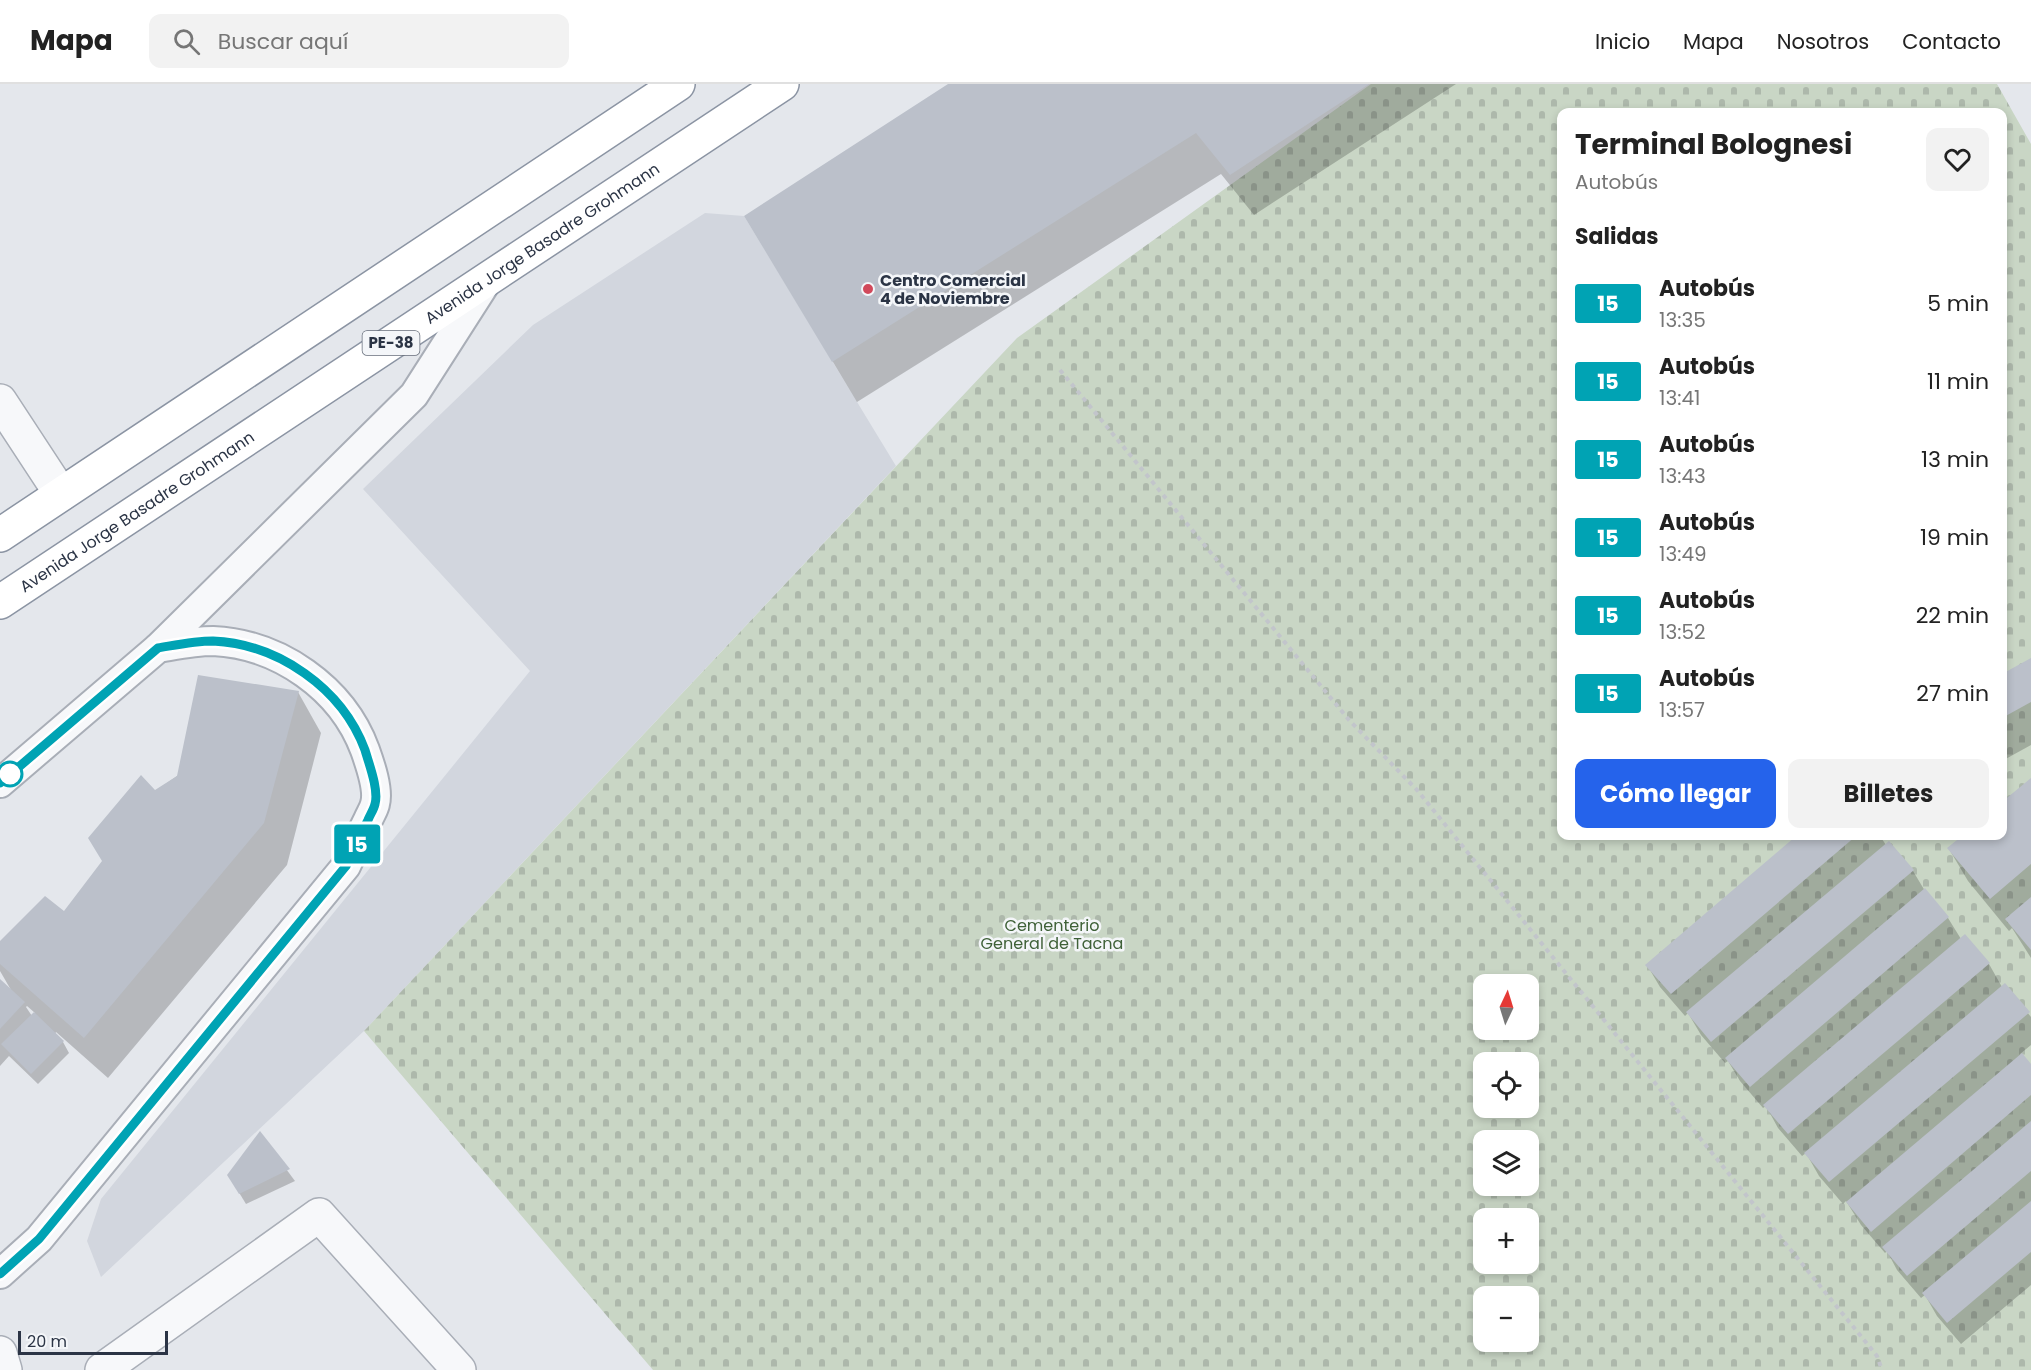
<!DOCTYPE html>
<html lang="es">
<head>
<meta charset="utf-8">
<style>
  body { margin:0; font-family:Poppins,sans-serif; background:#f2f2f2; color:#222; height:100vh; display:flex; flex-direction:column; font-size:22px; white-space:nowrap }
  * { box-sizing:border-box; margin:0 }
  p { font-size:20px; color:#767676 }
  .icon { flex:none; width:33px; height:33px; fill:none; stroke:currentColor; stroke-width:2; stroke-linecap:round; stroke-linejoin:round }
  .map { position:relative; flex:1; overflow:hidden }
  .panel { position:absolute; left:1557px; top:24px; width:450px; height:732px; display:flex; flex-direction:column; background:#fff; border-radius:12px; box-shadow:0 3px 9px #0003 }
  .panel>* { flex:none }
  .badge { padding:0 12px; border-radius:4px; font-size:21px; line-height:39px }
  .needle { width:39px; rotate:4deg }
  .controls { position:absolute; left:1473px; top:890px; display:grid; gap:12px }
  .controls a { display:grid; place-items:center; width:66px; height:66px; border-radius:12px; background:#fff; box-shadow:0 3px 9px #0003; font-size:30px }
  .scale { position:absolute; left:18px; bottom:15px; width:150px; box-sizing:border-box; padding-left:6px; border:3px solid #2b3445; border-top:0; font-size:16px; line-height:21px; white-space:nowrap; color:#2b3445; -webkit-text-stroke:4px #f4f6f9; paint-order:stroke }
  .map>.badge { position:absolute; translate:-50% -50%; box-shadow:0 0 0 3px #fff }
  h2 { padding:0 18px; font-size:22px; line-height:54px }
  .round { display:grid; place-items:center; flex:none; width:63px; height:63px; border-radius:12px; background:#f2f2f2 }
  .overview { display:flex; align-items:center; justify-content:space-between; height:102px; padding:0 18px }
  h1 { font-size:28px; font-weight:700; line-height:45px }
  .primary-button { display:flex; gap:12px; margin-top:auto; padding:12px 18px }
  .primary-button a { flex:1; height:69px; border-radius:12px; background:#2563eb; color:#fff; font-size:24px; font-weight:700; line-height:69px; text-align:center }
  .primary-button a+a { background:#f2f2f2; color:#222 }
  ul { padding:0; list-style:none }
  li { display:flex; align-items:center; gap:18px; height:78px; padding:0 18px }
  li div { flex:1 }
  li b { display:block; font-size:22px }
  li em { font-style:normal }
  li .badge { min-width:66px; font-weight:700; text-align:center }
  header { display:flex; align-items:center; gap:36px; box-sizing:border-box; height:84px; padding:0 30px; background:#fff; border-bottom:2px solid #e0e0e0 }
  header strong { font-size:28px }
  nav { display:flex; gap:33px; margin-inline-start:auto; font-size:21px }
  .search { width:420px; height:54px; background:#f2f2f2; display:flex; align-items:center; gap:15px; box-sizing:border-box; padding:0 21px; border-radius:12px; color:#767676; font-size:22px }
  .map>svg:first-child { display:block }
</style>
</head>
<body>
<header>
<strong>Mapa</strong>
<div class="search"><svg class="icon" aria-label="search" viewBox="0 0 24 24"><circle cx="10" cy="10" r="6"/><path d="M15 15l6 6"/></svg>Buscar aquí</div>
<nav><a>Inicio</a><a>Mapa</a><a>Nosotros</a><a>Contacto</a></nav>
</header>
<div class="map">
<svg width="2031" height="1286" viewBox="0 0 2031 1286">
  <defs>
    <pattern id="cemetery-stones" width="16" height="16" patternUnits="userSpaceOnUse" patternTransform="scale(1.5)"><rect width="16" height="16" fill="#c9d6c5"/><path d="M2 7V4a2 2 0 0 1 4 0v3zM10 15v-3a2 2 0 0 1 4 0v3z" fill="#adb8ab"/></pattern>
  </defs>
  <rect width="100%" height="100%" fill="#e4e7ec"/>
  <!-- built -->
  <polygon fill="#d2d6de" points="705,129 744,132 896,382 364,947 101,1193 87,1157 101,1115 530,587 363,405 533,241"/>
  <!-- cemetery -->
  <path fill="url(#cemetery-stones)" fill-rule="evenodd" d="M1371 0H1997L2031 60V1286H653L364 947 1017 254ZM1562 28H2002V752H1562ZM1484 900H1528V945H1484ZM1484 978H1528V1023H1484ZM1484 1056H1528V1101H1484ZM1484 1134H1528V1179H1484ZM1484 1212H1528V1257H1484Z"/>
  <!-- shadow -->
  <g fill="#0003" fill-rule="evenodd">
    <polygon points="951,0 1456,0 1254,131 1221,90 857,318 770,173"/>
    <polygon points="2031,576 2031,661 2002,677 2002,591"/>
    <path d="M298 608 321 649 287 781 108 994 56 948 55 950 63 958 69 969 38 1000 9 972 0 982V897L11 906 0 887V860L64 830 154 708ZM27 922 35 929 32 932 26 923Z"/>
    <polygon points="2031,696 2031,874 2012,844 2009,847 1968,797 1949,765 1965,752 2002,752"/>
    <polygon points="1798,752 1880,752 1886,761 1888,759 1913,787 1925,807 1948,834 1961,855 1989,880 2002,903 2005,901 2031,933 2031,961 2020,970 2031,982 2031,1201 1961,1260 1937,1232 1925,1211 1921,1214 1897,1186 1887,1167 1885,1169 1861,1141 1846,1117 1843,1120 1819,1092 1806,1069 1802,1072 1778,1044 1766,1022 1763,1024 1740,997 1728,977 1725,979 1701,951 1688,929 1685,932 1660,903 1647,881"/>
    <polygon points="260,1050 295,1097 246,1120 235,1102"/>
  </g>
  <!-- building -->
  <g fill="#bbc0ca">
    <polygon points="948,0 1369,0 1230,91 1196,49 832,278 744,132"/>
    <polygon points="2031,574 2031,618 2002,634 2002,590"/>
    <polygon points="198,591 299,607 264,739 84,954 0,880 0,857 45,812 64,827 102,777 88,754 141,691 155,706 177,692"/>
    <polygon points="2031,694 2031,780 1990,815 1947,764 1962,752 2002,752 2002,718"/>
    <polygon points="1796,752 1856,752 1671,910 1645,881"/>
    <polygon points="1889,757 1914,786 1711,958 1686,928"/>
    <polygon points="1925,804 1949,833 1750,1003 1725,974"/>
    <polygon points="2031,813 2031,866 2005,835"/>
    <polygon points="1965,850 1990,879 1788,1050 1763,1021"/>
    <polygon points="0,895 25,918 0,945"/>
    <polygon points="2005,899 2030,928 1829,1098 1804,1069"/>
    <polygon points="34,928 64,957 31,990 1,960"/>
    <polygon points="2022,969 2031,980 2031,1011 1871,1148 1846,1118"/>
    <polygon points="2031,1037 2031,1087 1907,1192 1882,1163"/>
    <polygon points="260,1047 290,1085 239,1110 227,1091"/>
    <polygon points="2031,1117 2031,1168 1947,1239 1922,1209"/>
  </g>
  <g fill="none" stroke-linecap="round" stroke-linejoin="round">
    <!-- lane casing -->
    <g stroke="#a9aeb7" stroke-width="32">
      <g id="lane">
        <polyline points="158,564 414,311 487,197"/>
        <path d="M0 699 158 564C176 561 194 557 213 557 279 560 342 604 365 666 370 680 379 706 375 720 374 725 370 731 368 736 360 752 353 767 346 782L39 1155 0 1190"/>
      </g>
    </g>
    <!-- street casing -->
    <g stroke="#a9aeb7" stroke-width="36">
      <g id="street">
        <polyline points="0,317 61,410"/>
        <polyline points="0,1269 5,1286"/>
        <polyline points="102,1286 319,1131 459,1286"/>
      </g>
    </g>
    <!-- highway casing -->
    <g stroke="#8b94a3" stroke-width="36">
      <g id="highway">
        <polyline points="0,451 678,0"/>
        <path id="s1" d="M0 518 782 0"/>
      </g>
    </g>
    <!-- path -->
    <polyline stroke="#c2c5cb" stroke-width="4" stroke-dasharray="4.5 4.5" stroke-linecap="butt" points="1060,286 1349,636 1417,706 1877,1272 1882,1286"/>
    <!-- lane -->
    <use href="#lane" stroke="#f7f8fa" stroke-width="28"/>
    <!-- street -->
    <use href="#street" stroke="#f7f8fa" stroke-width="33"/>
    <!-- highway -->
    <use href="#highway" stroke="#fff" stroke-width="33"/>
  </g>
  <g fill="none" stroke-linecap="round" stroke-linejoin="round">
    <!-- line casing -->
    <g stroke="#fff" stroke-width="14">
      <path id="line" d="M0 699 158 564C176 561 194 557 213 557 278 560 342 604 365 666 369 680 379 706 375 720 374 725 370 731 368 736 360 752 353 767 346 782L39 1155 0 1190"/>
    </g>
    <!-- line -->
    <use href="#line" stroke="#00a3b4" stroke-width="9"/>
  </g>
  <!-- markers -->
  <circle fill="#d1495b" stroke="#f4f6f9" stroke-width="2" cx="868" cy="205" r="6"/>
  <circle fill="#fff" stroke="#00a3b4" stroke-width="3" cx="10" cy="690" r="12"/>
  <g text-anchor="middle" stroke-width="5" stroke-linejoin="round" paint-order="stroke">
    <!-- shield labels -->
    <rect fill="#f4f6f9" stroke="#676e7b" stroke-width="1.5" x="362.5" y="247" width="57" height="24" rx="4.5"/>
    <g font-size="15" font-weight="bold" fill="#2b3445">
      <text x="391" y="264">PE-38</text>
    </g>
    <!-- street labels -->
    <g font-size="16" fill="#2b3445" stroke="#f4f6f9">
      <text dy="6" stroke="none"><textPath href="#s1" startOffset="650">Avenida Jorge Basadre Grohmann</textPath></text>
      <text dy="6" stroke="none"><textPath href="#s1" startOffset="164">Avenida Jorge Basadre Grohmann</textPath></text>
    </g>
    <!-- poi labels -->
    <g font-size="16" font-weight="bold" fill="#2b3445" stroke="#f4f6f9" text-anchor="start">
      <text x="880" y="202">Centro Comercial<tspan x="880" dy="18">4 de Noviembre</tspan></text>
    </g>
    <!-- park labels -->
    <g font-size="16" fill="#3f6138" stroke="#f4f6f9">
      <text x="1052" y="847">Cementerio<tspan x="1052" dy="18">General de Tacna</tspan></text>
    </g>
  </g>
</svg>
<div class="controls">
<a><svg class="needle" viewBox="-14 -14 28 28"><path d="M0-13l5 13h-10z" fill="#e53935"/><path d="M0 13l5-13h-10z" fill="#767676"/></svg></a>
<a><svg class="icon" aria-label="locate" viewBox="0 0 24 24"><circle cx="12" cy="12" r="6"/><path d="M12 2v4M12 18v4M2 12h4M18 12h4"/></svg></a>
<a><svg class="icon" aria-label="layers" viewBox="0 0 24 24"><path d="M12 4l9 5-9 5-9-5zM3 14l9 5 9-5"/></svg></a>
<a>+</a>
<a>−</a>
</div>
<div class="scale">20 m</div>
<b class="badge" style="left:357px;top:760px;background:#00a3b4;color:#fff">15</b>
<section class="panel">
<div class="overview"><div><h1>Terminal Bolognesi</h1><p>Autobús</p></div><a class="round"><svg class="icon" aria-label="heart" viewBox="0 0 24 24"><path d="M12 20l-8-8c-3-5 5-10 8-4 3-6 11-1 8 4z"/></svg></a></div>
<h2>Salidas</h2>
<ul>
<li><span class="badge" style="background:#00a3b4;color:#fff">15</span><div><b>Autobús</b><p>13:35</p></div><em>5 min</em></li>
<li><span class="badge" style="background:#00a3b4;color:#fff">15</span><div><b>Autobús</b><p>13:41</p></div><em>11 min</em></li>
<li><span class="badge" style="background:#00a3b4;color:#fff">15</span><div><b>Autobús</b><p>13:43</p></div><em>13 min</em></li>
<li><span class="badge" style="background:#00a3b4;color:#fff">15</span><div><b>Autobús</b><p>13:49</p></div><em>19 min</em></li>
<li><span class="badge" style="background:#00a3b4;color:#fff">15</span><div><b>Autobús</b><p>13:52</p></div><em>22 min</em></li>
<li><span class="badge" style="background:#00a3b4;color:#fff">15</span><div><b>Autobús</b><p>13:57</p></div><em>27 min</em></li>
</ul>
<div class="primary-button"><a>Cómo llegar</a><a>Billetes</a></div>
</section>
</div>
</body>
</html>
